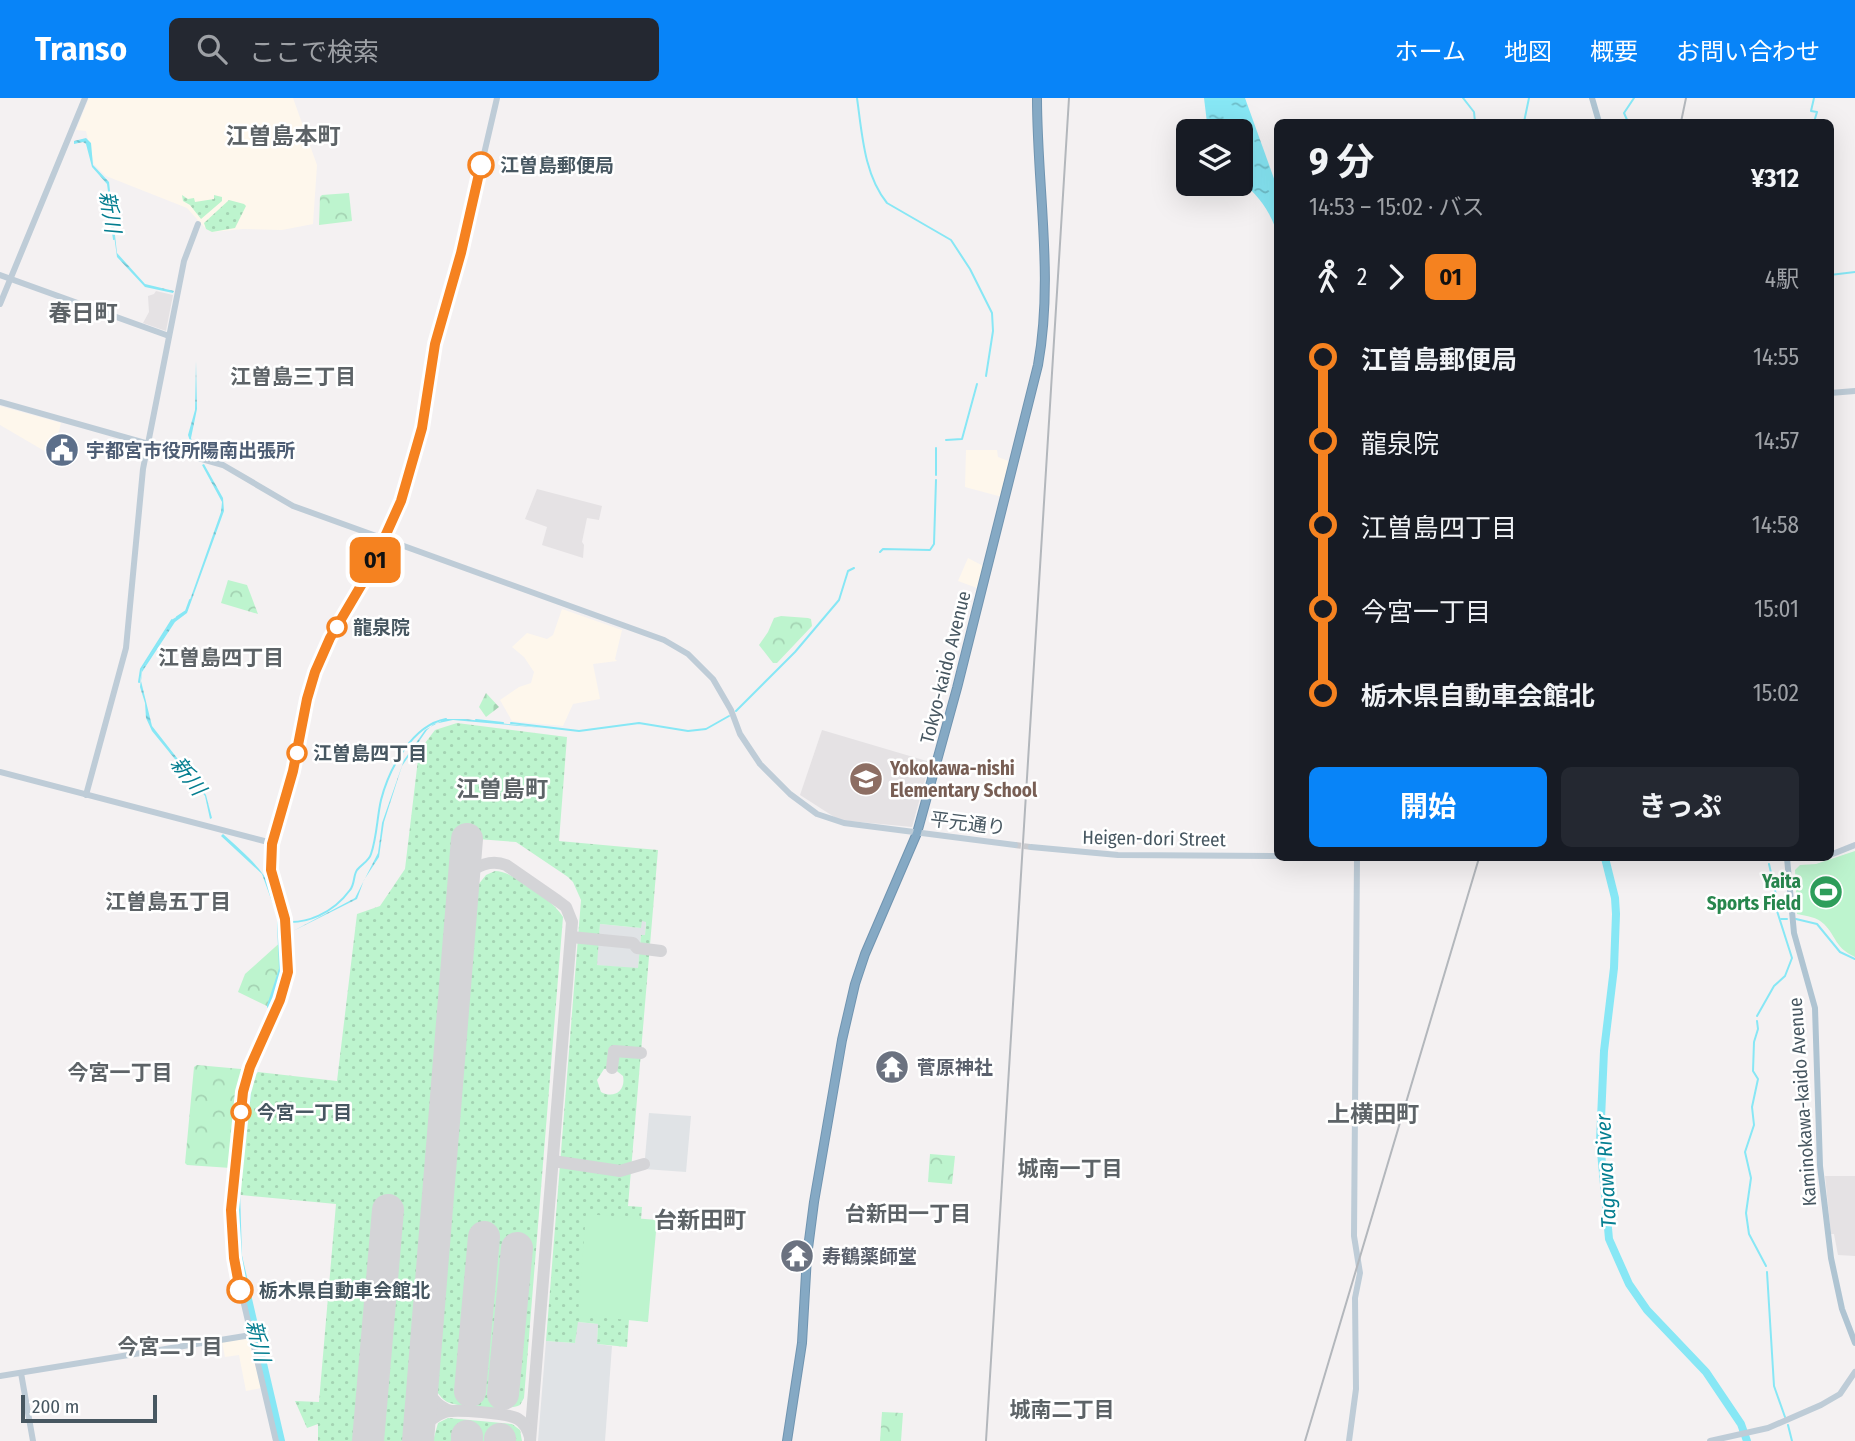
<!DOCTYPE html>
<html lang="ja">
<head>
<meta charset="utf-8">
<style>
  body { margin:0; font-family:"Fira Sans Condensed","Noto Sans JP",sans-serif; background:#242831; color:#f1f3f6; height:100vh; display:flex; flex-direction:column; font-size:26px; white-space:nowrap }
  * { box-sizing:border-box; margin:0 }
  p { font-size:23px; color:#9ea1a6 }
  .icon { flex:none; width:38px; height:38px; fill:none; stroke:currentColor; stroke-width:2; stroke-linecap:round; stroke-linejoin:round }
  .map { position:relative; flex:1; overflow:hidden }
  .drawer { position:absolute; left:1274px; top:21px; width:560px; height:742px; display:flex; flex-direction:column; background:#171b24; border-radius:10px; box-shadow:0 7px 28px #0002 }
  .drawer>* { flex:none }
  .badge { padding:0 14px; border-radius:10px; font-size:24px; line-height:46px }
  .controls { position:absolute; left:1176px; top:21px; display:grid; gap:14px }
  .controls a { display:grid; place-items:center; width:77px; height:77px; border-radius:10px; background:#171b24; box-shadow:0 7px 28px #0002; font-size:35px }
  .scale { position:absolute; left:21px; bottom:18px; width:136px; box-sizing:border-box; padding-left:7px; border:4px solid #475761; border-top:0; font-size:19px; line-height:24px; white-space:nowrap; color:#475761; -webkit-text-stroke:5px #fff; paint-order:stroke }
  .map>.badge { position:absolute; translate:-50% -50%; box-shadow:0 0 0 4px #fff }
  .legs { display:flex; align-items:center; gap:10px; height:77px; padding:0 35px; font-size:23px }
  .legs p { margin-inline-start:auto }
  .head { display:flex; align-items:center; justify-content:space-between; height:119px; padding:0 35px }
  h1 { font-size:38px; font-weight:700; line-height:52px }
  .action { display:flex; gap:14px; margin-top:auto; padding:14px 35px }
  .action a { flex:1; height:80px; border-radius:10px; background:#0884f8; color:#fff; font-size:28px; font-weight:700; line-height:80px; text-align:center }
  .action a+a { background:#242831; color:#f1f3f6 }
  ul { padding:0 35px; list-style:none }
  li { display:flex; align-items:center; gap:24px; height:84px; font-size:26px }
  li i { display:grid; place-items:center; width:10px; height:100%; margin:0 9px; background:currentColor }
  li i::after { content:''; width:18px; height:18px; margin:-9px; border:5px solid; border-radius:50%; background:#171b24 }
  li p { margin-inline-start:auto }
  li:first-child i { background:linear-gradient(#0000 50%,currentColor 0) }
  li:last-child i { background:linear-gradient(currentColor 50%,#0000 0) }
  header { display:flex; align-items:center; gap:42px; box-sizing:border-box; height:98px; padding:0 35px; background:#0884f8; color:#fff }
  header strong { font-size:33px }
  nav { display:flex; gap:38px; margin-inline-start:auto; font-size:24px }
  .search { width:490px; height:63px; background:#242831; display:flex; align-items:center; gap:18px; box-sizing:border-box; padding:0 24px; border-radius:10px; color:#9ea1a6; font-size:26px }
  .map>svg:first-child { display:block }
</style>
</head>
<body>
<header>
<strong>Transo</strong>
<div class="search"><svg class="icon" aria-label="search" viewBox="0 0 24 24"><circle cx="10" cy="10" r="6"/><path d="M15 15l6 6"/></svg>ここで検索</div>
<nav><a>ホーム</a><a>地図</a><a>概要</a><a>お問い合わせ</a></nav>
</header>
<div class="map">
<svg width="1855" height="1343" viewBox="0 0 1855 1343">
  <defs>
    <pattern id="grass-dots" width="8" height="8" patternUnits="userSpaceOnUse" patternTransform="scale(1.75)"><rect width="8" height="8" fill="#bdf4ce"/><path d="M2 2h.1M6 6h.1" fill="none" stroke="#a4d3b3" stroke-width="1.8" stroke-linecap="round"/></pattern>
    <pattern id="cemetery-stones" width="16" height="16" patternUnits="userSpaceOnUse" patternTransform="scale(1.75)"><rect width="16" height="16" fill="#bdf4ce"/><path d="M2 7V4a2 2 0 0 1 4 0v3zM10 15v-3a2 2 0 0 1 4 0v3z" fill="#a4d3b3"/></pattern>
    <pattern id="park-crowns" width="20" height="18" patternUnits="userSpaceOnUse" patternTransform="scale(1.75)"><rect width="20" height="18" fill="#bdf4ce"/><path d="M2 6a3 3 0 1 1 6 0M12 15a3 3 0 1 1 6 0" fill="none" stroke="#a4d3b3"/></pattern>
    <pattern id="water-ripples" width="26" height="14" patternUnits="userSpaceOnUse" patternTransform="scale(1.75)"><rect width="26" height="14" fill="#87e7f5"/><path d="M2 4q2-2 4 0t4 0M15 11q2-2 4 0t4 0" fill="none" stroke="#70beca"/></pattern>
  </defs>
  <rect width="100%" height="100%" fill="#f4f1f2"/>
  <!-- commercial -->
  <g fill="#fef7ec">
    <polygon points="89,0 293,0 317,67 313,126 282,132 243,131 212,134 206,131 187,110 106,78 94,66 86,33 76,32"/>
    <polygon points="0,308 61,325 53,358 0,327"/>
    <polygon points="966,352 997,352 998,359 1011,364 1002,399 965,389"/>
    <polygon points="968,460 985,469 977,490 958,483"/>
    <polygon points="562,511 622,532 615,561 617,563 593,566 600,601 573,606 563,628 512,623 500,602 519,589 531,585 534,574 524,559 512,549 527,535 547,541 553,537"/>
    <polygon points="249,1240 261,1290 246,1293 239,1257 225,1259 222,1244"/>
  </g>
  <!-- education -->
  <g fill="#e5e2e4">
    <polygon points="156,193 173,197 166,233 143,225 149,214 148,198 154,196"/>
    <polygon points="537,391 602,408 599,422 587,420 582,444 584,447 583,460 542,447 547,429 525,421"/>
    <polygon points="822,632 930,664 912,729 839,722 800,697"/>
    <polygon points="1825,1078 1855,1078 1855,1158 1838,1157 1834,1136 1831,1136"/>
  </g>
  <!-- airport -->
  <g fill="#e0e3e6">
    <polygon points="641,823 646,823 645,837 641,837 638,871 596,867 600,826 640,830"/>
    <polygon points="649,1015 691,1018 686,1074 644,1071"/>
    <polygon points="577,1224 598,1226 597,1246 612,1248 605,1343 538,1343 546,1243 575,1245"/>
  </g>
  <!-- grass -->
  <g fill="url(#grass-dots)" fill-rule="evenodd">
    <polygon points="182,97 188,101 194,100 195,104 214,101 214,97 222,99 222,103 201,121 190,107 183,103"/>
    <polygon points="229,102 244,106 246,108 235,130 212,134 206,131 204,125"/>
    <path d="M457 625 567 639 559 743 658 752 628 1108 642 1109 637 1172 648 1224 629 1221 627 1249 597 1246 598 1226 578 1224 575 1245 546 1243 581 802 573 784 568 779 516 744 452 739 403 1343H318V1326L307 1330 295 1303 319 1304 336 1106 241 1097 238 1095 253 979 258 974 337 983 357 816 380 808 405 771 419 653 435 632ZM642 823 646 824 645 837H641L638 870 597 867 600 826 641 830ZM613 970 623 978C626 993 614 1001 601 994L597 982 604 971Z"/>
    <path d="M495 773C513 773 554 803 563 819L524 1300 520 1307C507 1313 464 1310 450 1305 444 1303 441 1299 437 1294L478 787 486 777Z"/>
    <polygon points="448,1320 512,1326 520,1332 522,1343 433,1343 438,1325"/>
  </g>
  <!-- cemetery -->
  <polygon fill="url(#cemetery-stones)" points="486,595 499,609 486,619 479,609"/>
  <!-- park -->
  <g fill="url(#park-crowns)">
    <polygon points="349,95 352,123 319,127 320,99 322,97"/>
    <polygon points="228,482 247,487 258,516 221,505"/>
    <polygon points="781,518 808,520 811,521 812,528 777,565 773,565 759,547 768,534 774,520"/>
    <path d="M284 841C285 867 282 886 271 910L238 894 245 876Z"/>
    <polygon points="197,967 241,971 244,975 231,1070 187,1067 185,1065 194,969"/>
    <polygon points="930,1056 955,1058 952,1086 928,1084"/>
    <polygon points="882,1314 903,1315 901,1343 880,1343"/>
  </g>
  <!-- pitch -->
  <g fill="#bdf4ce">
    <path d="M1855 753V859C1834 849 1837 839 1824 826 1817 819 1807 818 1797 816L1795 772 1800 767 1816 766Z"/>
    <polygon points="586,1116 657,1122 648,1224 578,1217"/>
  </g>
  <!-- water -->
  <g fill="url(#water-ripples)">
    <path d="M1204 0H1245L1277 89V135C1270 113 1259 98 1241 83V33H1208Z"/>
    <polygon points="86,40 91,45 93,67 109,84 117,155 145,186 174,193 173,195 145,189 117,159 107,86 92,69 86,46 83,44 74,46 74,43"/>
    <polygon points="196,263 197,311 191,340 195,351 193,352 188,337 195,312"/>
    <polygon points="204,366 223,400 224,413 187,515 175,524 142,574 141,583 152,628 206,697 212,720 210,721 205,698 152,633 146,620 145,605 140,589 142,571 173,521 186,513 221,414 222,404 202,367"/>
    <polygon points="445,621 465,621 543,630 453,622 434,626 427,632 402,668 384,724 379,759 364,782 357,801 293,833 355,800 378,755 382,725 404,662 425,632"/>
    <path d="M223 736C254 764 275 780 282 826H280L262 776 221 738Z"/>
  </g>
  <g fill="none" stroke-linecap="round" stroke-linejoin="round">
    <!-- stream -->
    <g stroke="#87e7f5" stroke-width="2">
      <path d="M857 0C862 35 864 77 887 105L951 142 970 171 992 215 993 233 986 278"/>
      <polyline points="1463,0 1474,14 1475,24"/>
      <polyline points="1814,0 1811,13 1817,14 1814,24"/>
      <polyline points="1524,24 1529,0"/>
      <polyline points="1628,24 1624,15 1634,0"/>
      <polyline points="111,122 114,141"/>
      <polyline points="1830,177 1855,174"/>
      <polyline points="946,342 962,341 977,286"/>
      <polyline points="936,377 936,350"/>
      <polyline points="880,454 883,451 930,452 934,446 936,382"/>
      <polyline points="177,519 186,513 190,502"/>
      <polyline points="139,584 141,571 172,522"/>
      <polyline points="736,613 795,554 839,502 848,473 854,470"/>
      <polyline points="476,622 503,625"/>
      <polyline points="511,625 579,633 639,625 688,633 706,631 729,618"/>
      <polyline points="1781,821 1787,821"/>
      <polyline points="1796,821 1817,826 1840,854 1855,861"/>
      <path d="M280 823C306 828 334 814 350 792 355 786 353 778 357 772 362 766 369 763 371 756 377 739 377 719 381 702 389 671 412 627 446 621"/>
      <polyline points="1757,918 1774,888 1785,878 1792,860 1777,813 1776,797 1769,766"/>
      <polyline points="1757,923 1758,931 1754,944 1753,973 1758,981 1752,1009 1754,1027 1745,1054 1751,1080 1746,1115 1749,1136 1766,1168"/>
      <polyline points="1767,1174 1774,1288 1785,1319"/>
      <polyline points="1788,1327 1792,1343"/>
    </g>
    <!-- river -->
    <g stroke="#87e7f5" stroke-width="8">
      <polyline points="1605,760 1615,800 1616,816 1614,870 1604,953 1600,1043 1609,1141 1629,1186 1647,1212 1706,1274 1741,1326 1747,1343"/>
      <polyline points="281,1343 238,1158 236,1093 248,987 255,965 277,915 271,908 283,871 281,825"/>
    </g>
    <!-- taxiway -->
    <g stroke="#d4d4d7" stroke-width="12">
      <path d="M464 777C478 768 490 761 506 767L558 803 566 809 572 824 530 1343"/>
      <polyline points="571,839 633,845 637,850 661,853"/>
      <polyline points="612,970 614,953 641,955"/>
      <polyline points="553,1063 620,1073 644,1066"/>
      <path d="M424 1279C427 1295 435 1308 451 1313"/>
      <path d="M419 1335C425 1326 435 1317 445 1314 456 1311 508 1315 518 1321 525 1325 528 1332 530 1339"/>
    </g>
    <!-- runway -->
    <g stroke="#d4d4d7" stroke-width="32">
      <polyline points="470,1293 484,1139"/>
      <polyline points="503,1296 517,1150"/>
      <polyline points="368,1343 388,1112"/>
      <polyline points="418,1343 467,741"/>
      <polyline points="467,1343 467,1338"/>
      <polyline points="500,1343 500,1341"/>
    </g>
    <!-- secondary-tunnel -->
    <polyline stroke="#c9cace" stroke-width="6" stroke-dasharray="6 3" stroke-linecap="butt" points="1015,747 1031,749"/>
    <!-- highway casing -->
    <g stroke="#7094b0" stroke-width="10">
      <path id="highway" d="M787 1343 802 1245 807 1158 814 1104 842 942 855 886 865 856 917 735 957 590 1038 267C1054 179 1037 89 1037 0"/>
    </g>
    <!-- secondary -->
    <g stroke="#beccd7" stroke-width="6">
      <polyline points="0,177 169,238"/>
      <polyline points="0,206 85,0"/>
      <polyline points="1830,295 1855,293"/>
      <polyline points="0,304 223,367 293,408 664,542 688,556 713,581 731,612 740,636 760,666 790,696 817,716 844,725 1015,747"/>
      <polyline points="0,674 272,745"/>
      <polyline points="86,697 126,550 143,371 184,163 198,126"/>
      <polyline points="1031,749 1118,757 1278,758"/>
      <polyline points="1830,757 1855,747"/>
      <polyline points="1576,760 1815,760"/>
      <polyline points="21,1275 33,1343"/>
      <polyline points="0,1278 251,1237"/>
      <polyline points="276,1343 237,1176 231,1125 234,1073 244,989 257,951 280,902 288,874 285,821 271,772 272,745 293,673 307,601 315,574 330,540 369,474 401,403 422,330 435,245 461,155 497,0"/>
      <polyline points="1349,1343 1356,1291 1355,1200 1360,1175 1354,1138 1357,760"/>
      <polyline points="1710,1343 1768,1330 1821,1307 1840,1296 1855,1274"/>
    </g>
    <!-- primary -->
    <g stroke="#afc4d2" stroke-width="6">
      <polyline points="1592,0 1599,24"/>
      <polyline points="1787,760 1794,835 1815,910 1820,1068 1831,1160 1842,1211 1855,1245"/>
    </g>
    <!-- highway -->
    <use href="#highway" stroke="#85a9c4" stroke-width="8"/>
    <!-- rail -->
    <g stroke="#b3b7bc" stroke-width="2">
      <polyline points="1681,24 1686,0"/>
      <polyline points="986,1343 1069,0"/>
      <polyline points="1305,1343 1479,760"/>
    </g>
  </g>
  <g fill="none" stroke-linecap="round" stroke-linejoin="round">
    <!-- line-1 casing -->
    <g stroke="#fff" stroke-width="16">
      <polyline id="line-1" points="240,1192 234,1160 231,1112 243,994 250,969 280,902 288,874 285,821 271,772 272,746 293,673 307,601 315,574 330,540 369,474 401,403 422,330 435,246 461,155 481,67"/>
    </g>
    <!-- line-1 -->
    <use href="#line-1" stroke="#f58220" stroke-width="10"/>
  </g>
  <!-- icons -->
  <defs>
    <g id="civic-disc" transform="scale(1.75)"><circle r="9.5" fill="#5c6f8a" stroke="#fff"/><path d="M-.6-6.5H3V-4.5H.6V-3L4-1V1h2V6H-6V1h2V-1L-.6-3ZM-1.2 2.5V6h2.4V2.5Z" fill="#fff"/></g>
    <g id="school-disc" transform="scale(1.75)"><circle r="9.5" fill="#8d6e63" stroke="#fff"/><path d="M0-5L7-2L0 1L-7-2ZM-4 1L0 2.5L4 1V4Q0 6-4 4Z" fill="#fff"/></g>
    <g id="stadium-disc" transform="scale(1.75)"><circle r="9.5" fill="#2e9e5b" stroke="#fff"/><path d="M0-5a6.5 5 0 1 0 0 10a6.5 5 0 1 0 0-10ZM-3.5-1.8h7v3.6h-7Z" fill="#fff"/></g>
    <g id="temple-disc" transform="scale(1.75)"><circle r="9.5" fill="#6b7280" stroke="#fff"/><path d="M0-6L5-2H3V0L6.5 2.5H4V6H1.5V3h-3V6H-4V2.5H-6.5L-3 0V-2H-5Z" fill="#fff"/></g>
  </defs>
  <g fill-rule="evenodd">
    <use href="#civic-disc" x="62" y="352"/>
    <use href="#school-disc" x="866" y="681"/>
    <use href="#stadium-disc" x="1826" y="794"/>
    <use href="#temple-disc" x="892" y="969"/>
    <use href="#temple-disc" x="797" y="1158"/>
  </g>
  <!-- markers -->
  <g fill="#fff" stroke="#f58220" stroke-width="3.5">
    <circle cx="481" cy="67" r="12"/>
    <circle cx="337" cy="529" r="9"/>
    <circle cx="297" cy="655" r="9"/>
    <circle cx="241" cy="1014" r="9"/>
    <circle cx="240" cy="1192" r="12"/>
  </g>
  <g text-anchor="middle" stroke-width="5" stroke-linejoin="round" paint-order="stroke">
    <!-- stop labels -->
    <g font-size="19" font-weight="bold" fill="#475761" stroke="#fff" text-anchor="start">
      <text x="500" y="74">江曽島郵便局</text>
      <text x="353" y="536">龍泉院</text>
      <text x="313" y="662">江曽島四丁目</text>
      <text x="257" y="1021">今宮一丁目</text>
      <text x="259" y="1199">栃木県自動車会館北</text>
    </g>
    <!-- service labels -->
    <g font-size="19" font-weight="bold" fill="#4e5e75" stroke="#fff" text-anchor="start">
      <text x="86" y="359">宇都宮市役所陽南出張所</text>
    </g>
    <!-- street labels -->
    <g font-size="19" fill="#475761" stroke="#fff">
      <text transform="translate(945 569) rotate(-76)" y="7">Tokyo-kaido Avenue</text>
      <text transform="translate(968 725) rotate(7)" y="7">平元通り</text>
      <text transform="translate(1154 740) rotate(1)" y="7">Heigen-dori Street</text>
      <text transform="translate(1802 1004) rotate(-94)" y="7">Kaminokawa-kaido Avenue</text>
    </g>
    <!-- education labels -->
    <g font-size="19" font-weight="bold" fill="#785e54" stroke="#fff" text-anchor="start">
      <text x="890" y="677">Yokokawa-nishi<tspan x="890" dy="22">Elementary School</tspan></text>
    </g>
    <!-- leisure labels -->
    <g font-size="19" font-weight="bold" fill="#27864d" stroke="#fff" text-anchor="end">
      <text x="1801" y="790">Yaita<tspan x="1801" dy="22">Sports Field</tspan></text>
    </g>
    <!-- worship labels -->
    <g font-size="19" font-weight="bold" fill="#5b616d" stroke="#fff" text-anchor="start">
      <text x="917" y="976">菅原神社</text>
      <text x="822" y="1165">寿鶴薬師堂</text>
    </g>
    <!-- water labels -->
    <g font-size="21" font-style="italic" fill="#047e90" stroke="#fff">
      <text transform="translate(110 114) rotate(81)" y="7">新川</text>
      <text transform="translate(188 678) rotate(53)" y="7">新川</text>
      <text transform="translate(1606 1073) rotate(-93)" y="7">Tagawa River</text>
      <text transform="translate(258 1243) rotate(77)" y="7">新川</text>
    </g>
    <!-- neighbourhood labels -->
    <g font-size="21" font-weight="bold" fill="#5d6367" stroke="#fff">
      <text x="293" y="286">江曽島三丁目</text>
      <text x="221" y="567">江曽島四丁目</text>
      <text x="168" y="811">江曽島五丁目</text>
      <text x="120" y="982">今宮一丁目</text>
      <text x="1070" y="1078">城南一丁目</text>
      <text x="908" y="1123">台新田一丁目</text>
      <text x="170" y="1256">今宮二丁目</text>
      <text x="1062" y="1319">城南二丁目</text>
    </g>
    <!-- quarter labels -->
    <g font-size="23" font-weight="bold" fill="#5d6367" stroke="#fff">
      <text x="283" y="46">江曽島本町</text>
      <text x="83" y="223">春日町</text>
      <text x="502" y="699">江曽島町</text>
      <text x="1373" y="1024">上横田町</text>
      <text x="700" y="1130">台新田町</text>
    </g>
  </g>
</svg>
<div class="controls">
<a><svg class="icon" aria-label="layers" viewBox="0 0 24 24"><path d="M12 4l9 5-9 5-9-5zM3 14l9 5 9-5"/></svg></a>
</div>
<div class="scale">200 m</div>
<b class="badge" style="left:375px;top:462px;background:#f58220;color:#111">01</b>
<section class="drawer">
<div class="head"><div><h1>9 分</h1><p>14:53 – 15:02 · バス</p></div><b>¥312</b></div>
<div class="legs"><svg class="icon" aria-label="walk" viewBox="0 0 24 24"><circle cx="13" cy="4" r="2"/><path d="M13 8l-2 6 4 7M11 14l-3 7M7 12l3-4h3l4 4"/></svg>2<svg class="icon" aria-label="forward" viewBox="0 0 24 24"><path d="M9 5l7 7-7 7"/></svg><b class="badge" style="background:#f58220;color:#111">01</b><p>4駅</p></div>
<ul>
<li><i style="color:#f58220"></i><b>江曽島郵便局</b><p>14:55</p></li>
<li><i style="color:#f58220"></i><span>龍泉院</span><p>14:57</p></li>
<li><i style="color:#f58220"></i><span>江曽島四丁目</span><p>14:58</p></li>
<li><i style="color:#f58220"></i><span>今宮一丁目</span><p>15:01</p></li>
<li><i style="color:#f58220"></i><b>栃木県自動車会館北</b><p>15:02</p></li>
</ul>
<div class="action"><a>開始</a><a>きっぷ</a></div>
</section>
</div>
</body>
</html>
